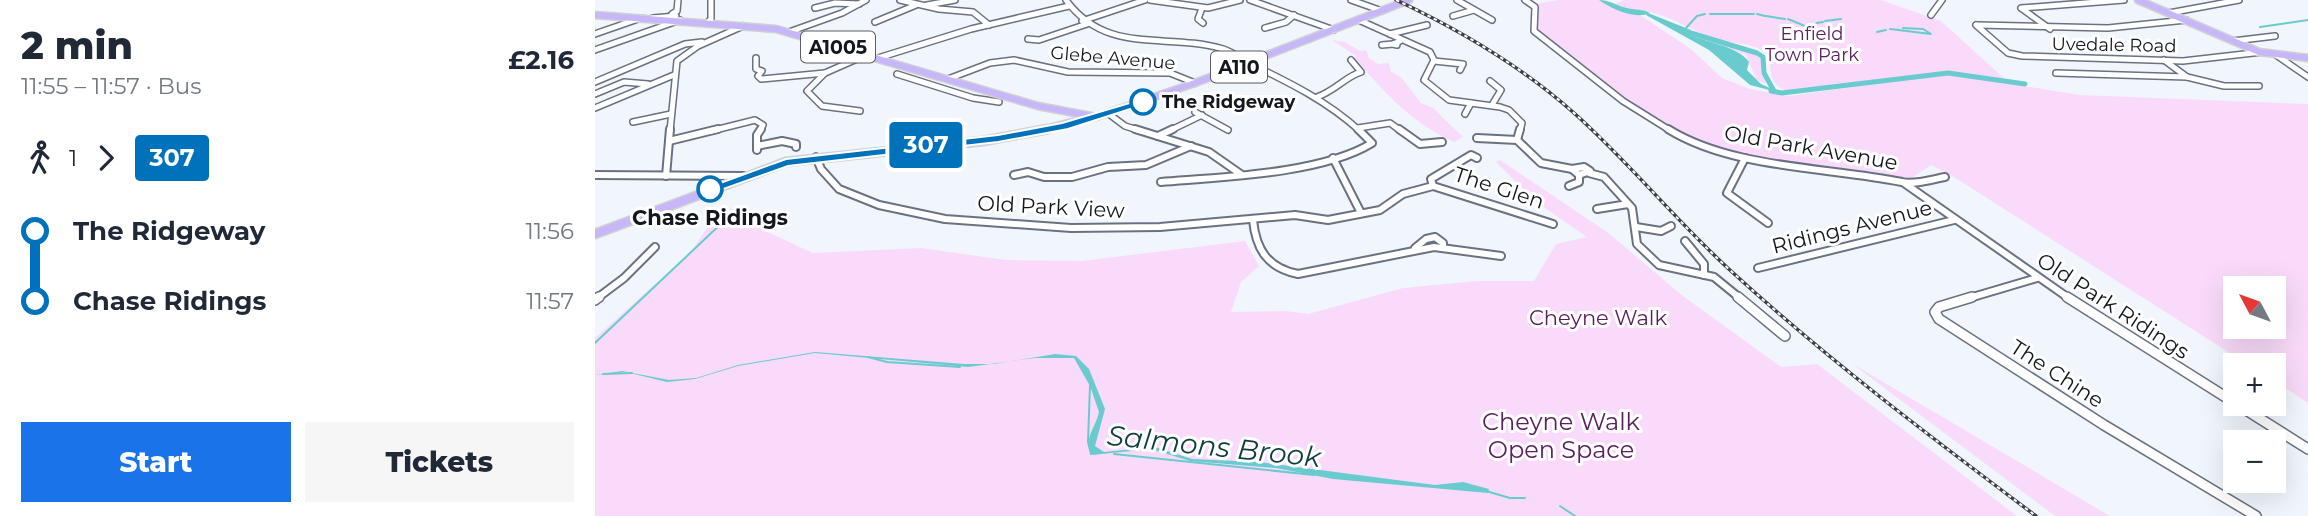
<!DOCTYPE html>
<html lang="en">
<head>
<meta charset="utf-8">
<style>
  body { margin:0; font-family:Montserrat,sans-serif; background:#f6f6f7; color:#1f2937; height:100vh; display:flex; flex-direction:column; font-size:26px; white-space:nowrap }
  * { box-sizing:border-box; margin:0 }
  p { font-size:23px; color:#747a83 }
  .icon { flex:none; width:38px; height:38px; fill:none; stroke:currentColor; stroke-width:2; stroke-linecap:round; stroke-linejoin:round }
  .map { position:relative; flex:1; overflow:hidden }
  .sheet { display:flex; flex-direction:column; background:#fff; width:595px }
  .sheet>* { flex:none }
  .badge { padding:0 14px; border-radius:5px; font-size:24px; line-height:46px }
  .needle { width:46px; rotate:311deg }
  .fabs { position:absolute; left:1628px; top:276px; display:grid; gap:14px }
  .fabs a { display:grid; place-items:center; width:63px; height:63px; border-radius:0px; background:#fff; box-shadow:0 7px 28px #0002; font-size:35px }
  .map>.badge { position:absolute; translate:-50% -50%; box-shadow:0 0 0 4px #fff }
  .legs { display:flex; align-items:center; gap:10px; height:77px; padding:0 21px; font-size:23px }
  .legs p { margin-inline-start:auto }
  .summary { display:flex; align-items:center; justify-content:space-between; height:119px; padding:0 21px }
  h1 { font-size:38px; font-weight:800; line-height:52px }
  .action { display:flex; gap:14px; margin-top:auto; padding:14px 21px }
  .action a { flex:1; height:80px; border-radius:0px; background:#1a73e8; color:#fff; font-size:28px; font-weight:800; line-height:80px; text-align:center }
  .action a+a { background:#f6f6f7; color:#1f2937 }
  ul { padding:0 21px; list-style:none }
  li { display:flex; align-items:center; gap:24px; height:70px; font-size:26px }
  li i { display:grid; place-items:center; width:10px; height:100%; margin:0 9px; background:currentColor }
  li i::after { content:''; width:18px; height:18px; margin:-9px; border:5px solid; border-radius:50%; background:#fff }
  li p { margin-inline-start:auto }
  li:first-child i { background:linear-gradient(#0000 50%,currentColor 0) }
  li:last-child i { background:linear-gradient(currentColor 50%,#0000 0) }
  main { display:flex; flex:1; min-height:0 }
  .map>svg:first-child { display:block }
</style>
</head>
<body>
<main>
<section class="sheet">
<div class="summary"><div><h1>2 min</h1><p>11:55 – 11:57 · Bus</p></div><b>£2.16</b></div>
<div class="legs"><svg class="icon" aria-label="walk" viewBox="0 0 24 24"><circle cx="13" cy="4" r="2"/><path d="M13 8l-2 6 4 7M11 14l-3 7M7 12l3-4h3l4 4"/></svg>1<svg class="icon" aria-label="forward" viewBox="0 0 24 24"><path d="M9 5l7 7-7 7"/></svg><b class="badge" style="background:#0072bc;color:#fff">307</b></div>
<ul>
<li><i style="color:#0072bc"></i><b>The Ridgeway</b><p>11:56</p></li>
<li><i style="color:#0072bc"></i><b>Chase Ridings</b><p>11:57</p></li>
</ul>
<div class="action"><a>Start</a><a>Tickets</a></div>
</section>
<div class="map">
<svg width="1713" height="516" viewBox="0 0 1713 516">
  <rect width="100%" height="100%" fill="#f1f6fd"/>
  <!-- green -->
  <g fill="#f9dafa" fill-rule="evenodd">
    <path d="M963 0H1005L1018 8 1045 15 1096 49 1127 78 1155 89 1193 96 1354 74 1485 95 1713 104V403L1678 380V366H1655L1359 177 1336 165 1315 179C1246 165 1172 167 1105 143 1050 124 988 68 942 31L943 8 940 4ZM1640 289H1678V327H1640Z"/>
    <path d="M1029 0H1286L1346 21 1412 81 1352 72 1191 91C1167 81 1182 62 1169 52 1156 42 1137 44 1122 39 1101 33 1083 20 1062 14 1048 10 1034 10 1020 4Z"/>
    <polygon points="1092,32 1158,53 1167,61 1166,72 1171,84 1162,80 1150,54 1110,42"/>
    <path d="M737 40 750 42 765 51 771 50 774 58 783 64 794 63 796 72 806 77 826 103 838 108 868 137 859 142C814 121 793 95 760 59L761 56Z"/>
    <polygon points="905,160 1012,232 1088,296 1186,367 1222,364 1422,516 0,516 0,338 97,251 115,223 136,209 156,212 153,223 218,253 326,248 411,260 487,261 650,241 664,266 646,282 636,312 691,311 713,314 808,288 882,281 939,281 961,244 992,237 940,201 901,162"/>
    <polygon points="1256,363 1515,516 1460,516"/>
  </g>
  <!-- water -->
  <g fill="#6acbcf">
    <path d="M1053 13 1096 30 1092 33C1110 43 1142 45 1154 62L1152 70 1166 84 1186 93 1155 85 1114 50 1051 15Z"/>
    <path d="M220 352 369 364H399L460 354 481 356 494 369 510 409 500 446 509 452 560 447 597 459 664 462 840 485 868 482 894 489 893 493 738 479 681 468 595 461 556 449 497 455C487 441 501 427 504 412L495 386 479 358H440L373 367 220 353 143 366 100 379 72 382 31 372 0 375 27 371 74 380 101 378 143 365Z"/>
  </g>
  <g fill="none" stroke-linecap="round" stroke-linejoin="round">
    <!-- stream -->
    <g stroke="#6acbcf" stroke-width="2">
      <polyline points="1115,14 1159,14"/>
      <polyline points="1162,14 1170,16"/>
      <polyline points="1171,16 1190,19"/>
      <polyline points="1193,19 1210,26 1220,24"/>
      <polyline points="1230,21 1246,19"/>
      <polyline points="1222,23 1228,22"/>
      <polyline points="1665,27 1713,20"/>
      <polyline points="1091,28 1102,16 1110,14"/>
      <polyline points="1295,29 1336,34 1328,29 1308,28"/>
      <polyline points="1282,32 1291,30"/>
      <polyline points="0,343 130,220"/>
      <polyline points="273,357 292,362 365,367"/>
      <polyline points="8,374 37,373"/>
      <polyline points="495,385 493,442 496,454"/>
      <polyline points="519,454 719,475"/>
      <polyline points="891,491 915,498 930,498"/>
      <polyline points="965,506 980,516"/>
    </g>
    <!-- canal -->
    <g stroke="#6acbcf" stroke-width="5">
      <polyline points="1086,30 1162,53 1168,57 1169,73 1179,91"/>
      <polyline points="1176,91 1187,93 1353,73 1430,84"/>
    </g>
    <!-- river -->
    <path fill="#6acbcf" fill-rule="evenodd" d="M1004 0C1015 0 1022 6 1032 8 1040 10 1048 9 1055 13 1040 20 1017 9 1004 0Z"/>
    <!-- minor-far2 casing -->
    <g stroke="#697283" stroke-width="8">
      <g id="minor-far2">
        <polyline points="305,0 344,9 378,12 394,25"/>
        <path d="M471 0C512 56 570 32 628 49 638 52 647 59 656 64 695 83 732 101 765 131"/>
        <polyline points="555,0 613,8 645,0"/>
        <polyline points="655,0 739,30"/>
        <polyline points="756,0 787,11"/>
        <polyline points="862,0 897,20"/>
        <polyline points="930,0 940,7 939,31 1028,101 1076,131"/>
        <polyline points="332,5 360,0"/>
        <polyline points="220,8 240,3 264,4"/>
        <polyline points="607,8 603,19 608,23"/>
        <polyline points="1574,13 1644,0"/>
        <polyline points="77,14 82,11 83,0"/>
        <polyline points="1336,15 1347,0"/>
        <polyline points="858,16 879,10"/>
        <polyline points="58,18 81,16 76,19"/>
        <polyline points="487,21 550,0"/>
        <polyline points="766,21 835,52 839,60 829,80 854,100 905,107 914,110 927,123 925,131"/>
        <polyline points="113,22 116,19 116,0"/>
        <polyline points="280,22 321,5"/>
        <polyline points="1381,25 1413,53 1427,56 1588,61 1667,52"/>
        <polyline points="1382,25 1513,28 1591,20"/>
        <polyline points="670,28 691,22 699,15"/>
        <polyline points="1455,29 1426,8 1529,0"/>
        <polyline points="194,32 247,13 271,0"/>
        <polyline points="0,34 46,18"/>
        <polyline points="795,34 832,25"/>
        <polyline points="433,39 444,40 492,24"/>
        <polyline points="1638,41 1680,36"/>
        <polyline points="787,45 798,44"/>
        <polyline points="802,45 798,44 805,41"/>
        <polyline points="0,50 85,20"/>
        <polyline points="1681,55 1713,77"/>
        <polyline points="161,58 161,69 167,71 163,76 166,79 230,73"/>
        <polyline points="283,58 376,29 474,6"/>
        <polyline points="839,61 868,64 865,70"/>
        <polyline points="1461,73 1592,77 1569,60"/>
        <polyline points="302,74 378,98 404,102"/>
        <polyline points="1592,77 1629,86 1664,86"/>
        <polyline points="353,79 395,63 419,60 473,72 575,73 600,83"/>
        <polyline points="895,81 906,90 897,105"/>
        <polyline points="0,82 90,44 107,42"/>
        <polyline points="0,94 29,82 53,84"/>
        <path d="M722 97C741 90 750 77 766 72L756 60"/>
        <polyline points="0,108 79,75"/>
        <polyline points="265,111 227,106 212,91 230,73 271,55"/>
        <polyline points="600,112 633,130"/>
        <polyline points="514,114 530,126 546,131"/>
        <polyline points="870,114 876,103"/>
        <polyline points="38,122 76,114"/>
        <polyline points="763,128 795,123 806,131"/>
        <polyline points="75,131 82,61 103,46 148,26"/>
        <polyline points="116,131 160,120 168,125 165,131"/>
        <polyline points="574,131 607,115"/>
      </g>
    </g>
    <!-- minor-far1 casing -->
    <g stroke="#697283" stroke-width="10">
      <g id="minor-far1">
        <polyline points="540,129 614,152 647,175"/>
        <polyline points="804,129 825,144 847,142"/>
        <path d="M1073 129C1137 169 1234 167 1307 182 1320 185 1338 179 1350 177"/>
        <polyline points="563,136 578,129"/>
        <polyline points="882,138 922,140 946,163 977,169"/>
        <polyline points="922,140 925,129"/>
        <polyline points="74,141 123,129"/>
        <polyline points="162,146 187,141 201,144 201,147"/>
        <polyline points="162,150 162,135 166,129"/>
        <polyline points="221,157 226,169 244,189 284,205 350,219 476,228 565,227 700,215 733,220 785,210 808,194 838,186"/>
        <polyline points="738,158 766,213"/>
        <polyline points="1150,158 1132,193 1173,223"/>
        <polygon points="989,167 995,171 984,175 977,169"/>
        <polyline points="994,173 1009,177 1037,208 1042,244 1064,265 1119,277 1146,299"/>
        <polyline points="0,175 149,176"/>
        <polyline points="419,175 433,172 449,177 477,177 513,167 551,165 596,146"/>
        <polyline points="71,176 75,129"/>
        <path d="M566 182C626 177 727 174 777 143L763 129"/>
        <polyline points="1309,183 1475,299"/>
        <polyline points="838,186 958,224"/>
        <polyline points="838,186 836,179 876,155 882,158"/>
        <polyline points="974,186 984,182 984,175"/>
        <polyline points="1002,209 1033,204"/>
        <path d="M658 220C661 250 673 268 703 274L839 247 906 256"/>
        <polyline points="1041,227 1066,231 1076,226"/>
        <polyline points="1090,241 1109,264 1109,275"/>
        <polyline points="820,248 831,239 840,237 848,243 848,247"/>
        <polyline points="1163,268 1359,220"/>
        <polyline points="1,299 29,278 60,247"/>
        <polyline points="1371,299 1442,278"/>
      </g>
    </g>
    <!-- minor casing -->
    <g stroke="#697283" stroke-width="12">
      <g id="minor">
        <polyline points="1143,297 1190,336"/>
        <polyline points="1377,297 1344,307 1340,312 1344,319 1509,425 1661,516"/>
        <polyline points="1472,297 1713,449"/>
        <polyline points="0,300 4,297"/>
      </g>
    </g>
    <!-- major-far1 casing -->
    <g stroke="#d0d1d2" stroke-width="9">
      <g id="major-far1">
        <polyline points="1543,0 1664,52 1713,58"/>
        <polyline points="0,15 181,29 443,106 501,117 600,83 814,0"/>
        <polyline points="443,131 492,118"/>
      </g>
    </g>
    <!-- major casing -->
    <g stroke="#d0d1d2" stroke-width="11">
      <polyline id="major" points="0,234 191,162 388,141 453,129"/>
    </g>
    <!-- minor-far2 -->
    <use href="#minor-far2" stroke="#fff" stroke-width="5"/>
    <!-- minor-far1 -->
    <use href="#minor-far1" stroke="#fff" stroke-width="6"/>
    <!-- minor -->
    <use href="#minor" stroke="#fff" stroke-width="9"/>
    <!-- major-far1 -->
    <use href="#major-far1" stroke="#c7b6f9" stroke-width="6"/>
    <!-- major -->
    <use href="#major" stroke="#c7b6f9" stroke-width="8"/>
    <!-- rail casing -->
    <g stroke="#3a3e45" stroke-width="3.5">
      <path id="rail" d="M801 0C865 30 926 66 979 113 1034 162 1081 221 1136 271 1232 359 1337 438 1441 516"/>
    </g>
    <!-- rail -->
    <use href="#rail" stroke="#fff" stroke-width="2" stroke-dasharray="3.5" stroke-linecap="butt"/>
  </g>
  <!-- line-1 -->
  <polygon fill="#0072bc" stroke="#fff" stroke-width="2" points="548,99 551,100 551,104 473,129 403,142 193,166 120,192 109,189 191,159 403,135 467,123"/>
  <!-- markers -->
  <g fill="#fff" stroke="#0072bc" stroke-width="3.5">
    <circle cx="548" cy="102" r="12"/>
    <circle cx="115" cy="189" r="12"/>
  </g>
  <g text-anchor="middle" stroke-width="6" stroke-linejoin="round" paint-order="stroke">
    <!-- far-park labels -->
    <g font-size="18" fill="#5b2060" stroke="#fff">
      <text x="1217" y="40">Enfield<tspan x="1217" dy="21">Town Park</tspan></text>
    </g>
    <!-- far-street labels -->
    <g font-size="18" fill="#13171e" stroke="#fff">
      <text transform="translate(1519 45) rotate(1)" y="6">Uvedale Road</text>
      <text transform="translate(518 58) rotate(5)" y="6">Glebe Avenue</text>
    </g>
    <!-- far-stop labels -->
    <g font-size="18" font-weight="bold" fill="#13171e" stroke="#fff" text-anchor="start">
      <text x="567" y="108">The Ridgeway</text>
    </g>
    <!-- shield labels -->
    <g fill="#fff" stroke="#5a5d62" stroke-width="2">
      <rect x="206" y="31.5" width="74" height="31" rx="5"/>
      <rect x="616" y="51.5" width="56" height="31" rx="5"/>
    </g>
    <g font-size="19" font-weight="bold" fill="#13171e">
      <text x="243" y="54">A1005</text>
      <text x="644" y="74">A110</text>
    </g>
    <!-- street labels -->
    <g font-size="21" fill="#13171e" stroke="#fff">
      <text transform="translate(1216 148) rotate(10)" y="7">Old Park Avenue</text>
      <text transform="translate(904 188) rotate(18)" y="7">The Glen</text>
      <text transform="translate(456 207) rotate(3)" y="7">Old Park View</text>
      <text transform="translate(1257 227) rotate(-14)" y="7">Ridings Avenue</text>
      <text transform="translate(1518 306) rotate(33)" y="7">Old Park Ridings</text>
      <text transform="translate(1462 374) rotate(33)" y="7">The Chine</text>
    </g>
    <!-- stop labels -->
    <g font-size="21" font-weight="bold" fill="#13171e" stroke="#fff">
      <text x="115" y="225">Chase Ridings</text>
    </g>
    <!-- park labels -->
    <g font-size="21" fill="#5b2060" stroke="#fff">
      <text x="1003" y="325">Cheyne Walk</text>
    </g>
    <!-- near-park labels -->
    <g font-size="24" fill="#5b2060" stroke="#fff">
      <text x="966" y="430">Cheyne Walk<tspan x="966" dy="28">Open Space</tspan></text>
    </g>
    <!-- near-water labels -->
    <g font-size="28" font-style="italic" fill="#0f3e40" stroke="#fff">
      <text transform="translate(619 446) rotate(6)" y="10">Salmons Brook</text>
    </g>
  </g>
</svg>
<div class="fabs">
<a><svg class="needle" viewBox="-14 -14 28 28"><path d="M0-13l5 13h-10z" fill="#e53935"/><path d="M0 13l5-13h-10z" fill="#747a83"/></svg></a>
<a>+</a>
<a>−</a>
</div>
<b class="badge" style="left:331px;top:145px;background:#0072bc;color:#fff">307</b>
</div>
</main>
</body>
</html>
